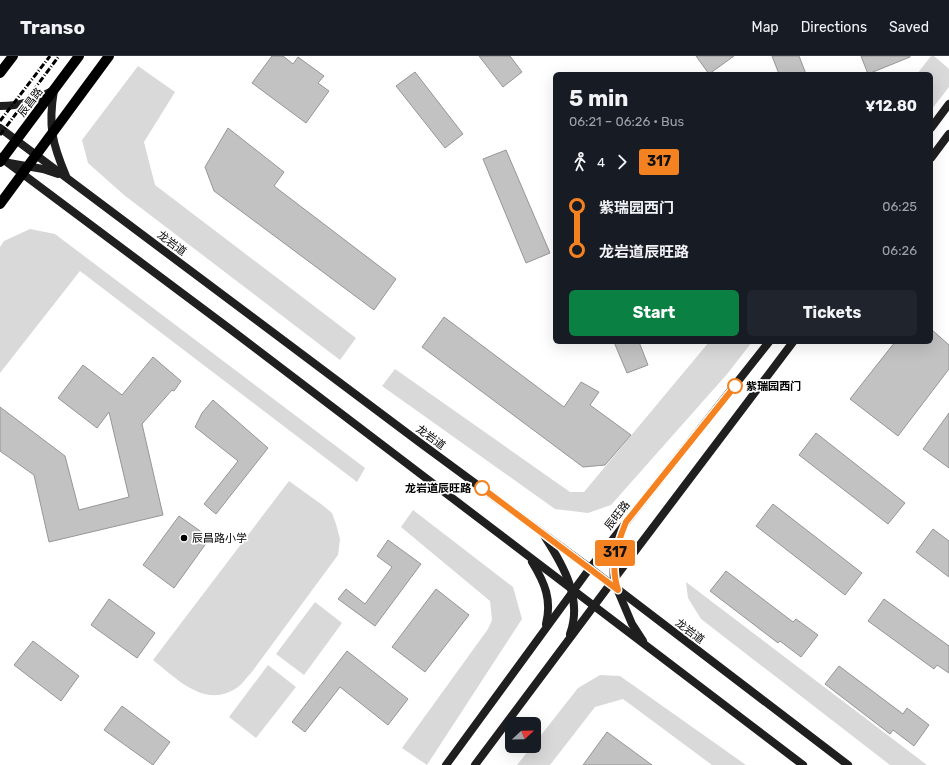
<!DOCTYPE html>
<html lang="en">
<head>
<meta charset="utf-8">
<style>
  body { margin:0; font-family:Rubik,"Noto Sans SC",sans-serif; background:#20242c; color:#f1f3f6; height:100vh; display:flex; flex-direction:column; font-size:15px; white-space:nowrap }
  * { box-sizing:border-box; margin:0 }
  p { font-size:13px; color:#9ea1a6 }
  .icon { flex:none; width:22px; height:22px; fill:none; stroke:currentColor; stroke-width:2; stroke-linecap:round; stroke-linejoin:round }
  .map { position:relative; flex:1; overflow:hidden }
  .details { position:absolute; left:553px; top:16px; width:380px; height:272px; display:flex; flex-direction:column; background:#171b24; border-radius:6px; box-shadow:0 4px 16px #0002 }
  .details>* { flex:none }
  .badge { padding:0 8px; border-radius:3px; font-size:14px; line-height:26px }
  .needle { width:26px; rotate:68deg }
  .fabs { position:absolute; left:505px; top:661px; display:grid; gap:8px }
  .fabs a { display:grid; place-items:center; width:36px; height:36px; border-radius:6px; background:#171b24; box-shadow:0 4px 16px #0002; font-size:20px }
  .map>.badge { position:absolute; translate:-50% -50%; box-shadow:0 0 0 2px #fff }
  .legs { display:flex; align-items:center; gap:6px; height:44px; padding:0 16px; font-size:13px }
  .legs p { margin-inline-start:auto }
  .head { display:flex; align-items:center; justify-content:space-between; height:68px; padding:0 16px }
  h1 { font-size:22px; font-weight:700; line-height:30px }
  .cta { display:flex; gap:8px; margin-top:auto; padding:8px 16px }
  .cta a { flex:1; height:46px; border-radius:6px; background:#0b8043; color:#fff; font-size:16px; font-weight:700; line-height:46px; text-align:center }
  .cta a+a { background:#20242c; color:#f1f3f6 }
  ul { padding:0 16px; list-style:none }
  li { display:flex; align-items:center; gap:14px; height:44px; font-size:15px }
  li i { display:grid; place-items:center; width:6px; height:100%; margin:0 5px; background:currentColor }
  li i::after { content:''; width:10px; height:10px; margin:-5px; border:3px solid; border-radius:50%; background:#171b24 }
  li p { margin-inline-start:auto }
  li:first-child i { background:linear-gradient(#0000 50%,currentColor 0) }
  li:last-child i { background:linear-gradient(currentColor 50%,#0000 0) }
  header { display:flex; align-items:center; gap:24px; box-sizing:border-box; height:56px; padding:0 20px; background:#171b24; border-bottom:1px solid #363941 }
  header strong { font-size:19px }
  nav { display:flex; gap:22px; margin-inline-start:auto; font-size:14px }
  .map>svg:first-child { display:block }
</style>
</head>
<body>
<header>
<strong>Transo</strong>
<nav><a>Map</a><a>Directions</a><a>Saved</a></nav>
</header>
<div class="map">
<svg width="949" height="709" viewBox="0 0 949 709">
  <rect width="100%" height="100%" fill="#fff"/>
  <!-- green -->
  <g fill="#d9d9d9">
    <polygon points="931,0 934,0 949,13 949,31 931,54 931,18 917,18"/>
    <polygon points="138,10 175,36 144,86 155,129 356,282 340,304 124,139 88,107 82,84"/>
    <polygon points="30,173 55,178 365,412 357,426 80,215 0,317 0,191 4,185"/>
    <polygon points="709,286 752,286 728,317 611,449 588,457 555,453 382,330 395,313 570,436 584,436"/>
    <path d="M289 425 321 448 332 457 336 468 340 483 338 499 251 617C247 621 243 627 238 631 206 654 177 623 153 604Z"/>
    <polygon points="413,454 513,531 522,563 427,709 402,692 488,573 492,564 490,545 401,471"/>
    <polygon points="686,526 927,709 890,709 701,563 688,542"/>
    <polygon points="315,546 342,567 304,619 276,598"/>
    <polygon points="268,609 296,631 256,682 229,661"/>
    <polygon points="600,619 620,620 746,709 712,709 623,643 595,651 550,709 517,709 532,690 534,690 534,688 578,632"/>
  </g>
  <!-- building -->
  <g fill="#c2c2c2" stroke="#969696">
    <polygon points="272,0 283,0 293,8 298,1 324,20 318,27 329,35 306,67 252,27"/>
    <polygon points="479,0 510,0 522,16 503,31"/>
    <polygon points="696,0 734,0 709,18"/>
    <polygon points="772,0 799,0 806,18 779,18"/>
    <polygon points="861,0 910,0 910,1 868,18"/>
    <polygon points="415,16 463,78 445,92 396,30"/>
    <polygon points="228,72 284,116 274,130 396,223 374,254 214,135 205,111"/>
    <polygon points="506,94 550,197 526,207 483,103"/>
    <polygon points="444,261 564,351 581,326 599,336 590,349 631,379 605,409 583,411 422,291"/>
    <polygon points="931,273 949,289 949,313 898,380 850,343 895,286 931,286"/>
    <polygon points="614,286 639,286 648,309 627,317"/>
    <polygon points="153,301 181,325 174,335 172,334 142,368 163,459 49,486 34,419 0,395 0,351 65,400 79,454 129,441 109,356 97,372 58,342 83,309 122,339"/>
    <polygon points="213,344 268,392 216,458 204,448 238,405 195,371 202,357"/>
    <polygon points="949,357 949,412 923,393"/>
    <polygon points="816,377 905,447 888,468 799,399"/>
    <polygon points="773,448 862,517 845,539 756,470"/>
    <polygon points="179,460 210,482 174,532 143,509"/>
    <polygon points="933,473 949,485 949,521 916,496"/>
    <polygon points="388,484 421,508 375,570 338,543 346,533 365,548 392,511 377,500"/>
    <polygon points="726,515 793,566 796,563 818,579 801,601 780,585 778,587 710,535"/>
    <polygon points="436,533 469,559 425,616 392,591"/>
    <polygon points="109,543 155,577 137,602 91,569"/>
    <polygon points="884,543 949,590 949,617 937,609 934,613 868,565"/>
    <polygon points="33,585 79,620 61,645 14,609"/>
    <polygon points="347,595 408,643 388,669 340,631 305,676 292,666"/>
    <polygon points="839,610 903,658 907,652 929,669 914,690 893,674 890,678 825,628"/>
    <polygon points="122,650 170,686 153,709 104,674"/>
    <polygon points="607,676 652,709 583,709"/>
  </g>
  <g fill="none" stroke-linecap="round" stroke-linejoin="round">
    <!-- secondary -->
    <g stroke="#1f1f1f" stroke-width="8">
      <path d="M54 34C48 70 52 87 66 120"/>
      <path d="M0 50C22 50 32 45 52 35"/>
      <polyline points="0,72 419,386 590,512 848,709"/>
      <polyline points="931,72 949,48"/>
      <polyline points="0,101 230,273 803,709"/>
      <polyline points="931,102 949,78"/>
      <polyline points="9,107 43,113 58,118"/>
      <path d="M545 481C563 509 583 543 570 578"/>
      <path d="M532 506C545 527 552 544 546 568"/>
      <path d="M614 524C612 506 616 491 622 475"/>
      <polyline points="618,535 632,568 643,585"/>
      <polyline points="446,709 590,512 769,286"/>
      <polyline points="475,709 614,523 793,286"/>
    </g>
    <!-- primary -->
    <g stroke="#000" stroke-width="10">
      <polyline points="0,17 13,0"/>
      <polyline points="0,106 79,0"/>
      <polyline points="0,148 109,0"/>
    </g>
    <!-- rail -->
    <g stroke="#000" stroke-width="3" stroke-dasharray="6 2 1 2" stroke-linecap="butt">
      <polyline points="0,65 50,0"/>
      <polyline points="0,79 59,0"/>
    </g>
  </g>
  <g fill="none" stroke-linecap="round" stroke-linejoin="round">
    <!-- line-1 casing -->
    <g stroke="#fff" stroke-width="9">
      <path id="line-1" d="M482 432 618 534C610 508 616 491 626 466L735 330"/>
    </g>
    <!-- line-1 -->
    <use href="#line-1" stroke="#f58220" stroke-width="6"/>
  </g>
  <!-- markers -->
  <g fill="#fff" stroke="#f58220" stroke-width="2">
    <circle cx="735" cy="330" r="7"/>
    <circle cx="482" cy="432" r="7"/>
  </g>
  <circle fill="#000" stroke="#fff" stroke-width="1.5" cx="184" cy="482" r="4"/>
  <g text-anchor="middle" stroke-width="3.5" stroke-linejoin="round" paint-order="stroke">
    <!-- street labels -->
    <g font-size="11" fill="#000" stroke="#fff">
      <text transform="translate(30 46) rotate(-53)" y="4">辰昌路</text>
      <text transform="translate(172 187) rotate(37)" y="4">龙岩道</text>
      <text transform="translate(431 381) rotate(36)" y="4">龙岩道</text>
      <text transform="translate(617 459) rotate(-52)" y="4">辰旺路</text>
      <text transform="translate(690 575) rotate(37)" y="4">龙岩道</text>
    </g>
    <!-- stop labels -->
    <g font-size="11" font-weight="bold" fill="#000" stroke="#fff" text-anchor="start">
      <text x="746" y="334">紫瑞园西门</text>
      <text x="471" y="436" text-anchor="end">龙岩道辰旺路</text>
    </g>
    <!-- poi labels -->
    <g font-size="11" fill="#000" stroke="#fff" text-anchor="start">
      <text x="192" y="486">辰昌路小学</text>
    </g>
  </g>
</svg>
<div class="fabs">
<a><svg class="needle" viewBox="-14 -14 28 28"><path d="M0-13l5 13h-10z" fill="#e53935"/><path d="M0 13l5-13h-10z" fill="#9ea1a6"/></svg></a>
</div>
<b class="badge" style="left:615px;top:497px;background:#f58220;color:#111">317</b>
<section class="details">
<div class="head"><div><h1>5 min</h1><p>06:21 – 06:26 · Bus</p></div><b>¥12.80</b></div>
<div class="legs"><svg class="icon" aria-label="walk" viewBox="0 0 24 24"><circle cx="13" cy="4" r="2"/><path d="M13 8l-2 6 4 7M11 14l-3 7M7 12l3-4h3l4 4"/></svg>4<svg class="icon" aria-label="forward" viewBox="0 0 24 24"><path d="M9 5l7 7-7 7"/></svg><b class="badge" style="background:#f58220;color:#111">317</b></div>
<ul>
<li><i style="color:#f58220"></i><b>紫瑞园西门</b><p>06:25</p></li>
<li><i style="color:#f58220"></i><b>龙岩道辰旺路</b><p>06:26</p></li>
</ul>
<div class="cta"><a>Start</a><a>Tickets</a></div>
</section>
</div>
</body>
</html>
